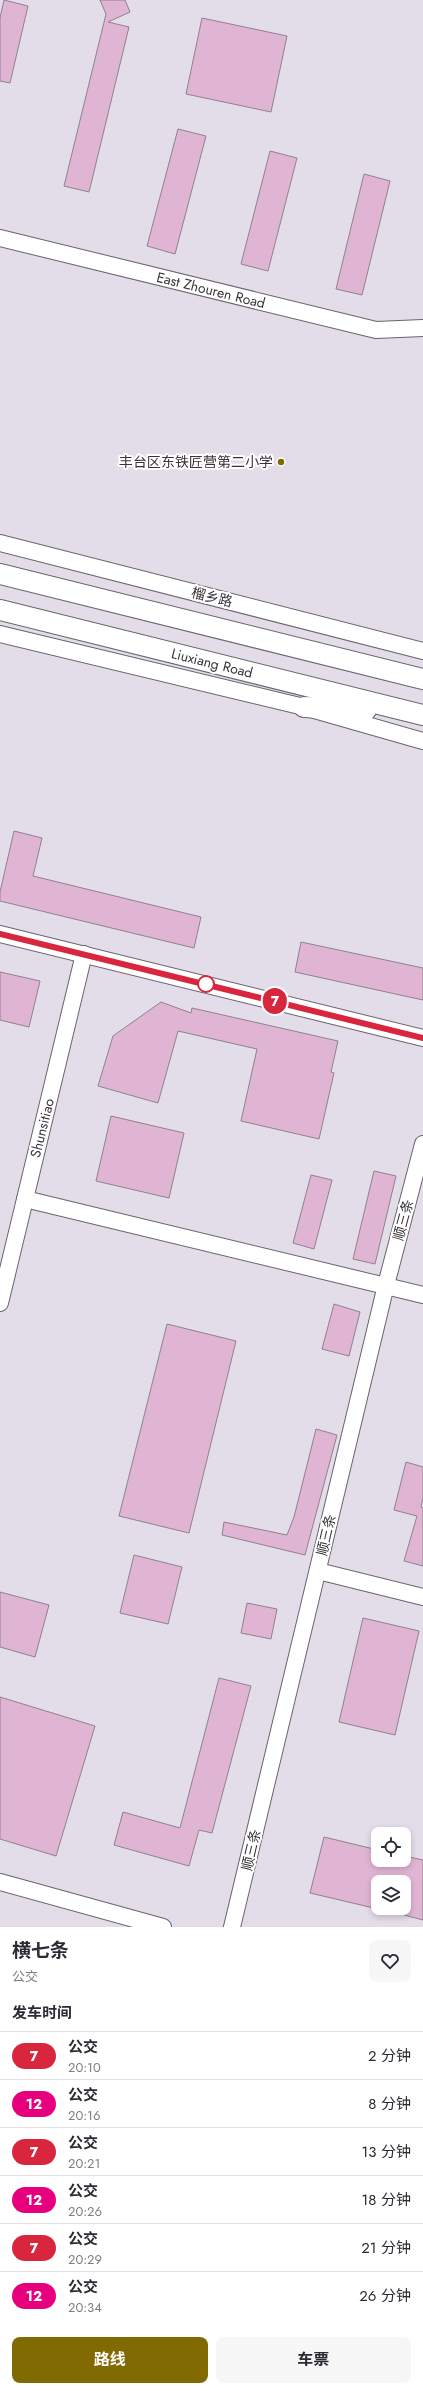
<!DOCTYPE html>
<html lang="zh">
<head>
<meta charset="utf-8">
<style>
  body { margin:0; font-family:Jost,"Noto Sans SC",sans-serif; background:#f7f7f7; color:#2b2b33; height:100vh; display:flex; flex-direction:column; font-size:15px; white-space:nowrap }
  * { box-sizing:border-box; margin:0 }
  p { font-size:13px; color:#7c7c81 }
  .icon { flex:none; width:22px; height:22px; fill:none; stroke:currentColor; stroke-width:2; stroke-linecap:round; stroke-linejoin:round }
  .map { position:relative; height:1927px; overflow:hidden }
  .drawer { display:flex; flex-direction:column; background:#fff; flex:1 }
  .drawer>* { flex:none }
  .badge { padding:0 8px; border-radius:13px; font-size:14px; line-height:26px }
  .controls { position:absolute; left:371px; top:1827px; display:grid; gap:8px }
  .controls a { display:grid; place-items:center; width:40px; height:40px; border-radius:8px; background:#fff; box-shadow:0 2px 6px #0003; font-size:20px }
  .map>.badge { position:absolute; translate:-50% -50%; box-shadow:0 0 0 2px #fff }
  h2 { padding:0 12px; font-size:15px; line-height:36px }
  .round { display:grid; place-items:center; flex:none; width:42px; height:42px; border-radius:8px; background:#f7f7f7 }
  .summary { display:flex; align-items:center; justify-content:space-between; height:68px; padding:0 12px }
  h1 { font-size:19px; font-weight:700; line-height:30px }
  .button { display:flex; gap:8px; margin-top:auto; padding:8px 12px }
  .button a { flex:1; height:46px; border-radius:8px; background:#826a03; color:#fff; font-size:16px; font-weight:700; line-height:46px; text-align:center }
  .button a+a { background:#f7f7f7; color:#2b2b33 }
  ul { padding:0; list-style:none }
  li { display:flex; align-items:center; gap:12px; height:48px; padding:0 12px; border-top:1px solid #e1e1e2 }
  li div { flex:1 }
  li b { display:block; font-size:15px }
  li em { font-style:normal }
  li .badge { min-width:44px; font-weight:700; text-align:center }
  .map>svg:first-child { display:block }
</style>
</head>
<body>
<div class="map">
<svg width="423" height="1927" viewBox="0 0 423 1927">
  <rect width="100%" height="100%" fill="#e3dce9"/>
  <!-- building -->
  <g fill="#e0b5d4" stroke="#8f828b">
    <polygon points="4,0 28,6 10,83 0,81 0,18"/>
    <polygon points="100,0 125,0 130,12 108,22 129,27 89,192 64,186 106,14"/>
    <polygon points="202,18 287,36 271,112 186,94"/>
    <polygon points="178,129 206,136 175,254 147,246"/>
    <polygon points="270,151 297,158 268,271 241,264"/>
    <polygon points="364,174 390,181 362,295 336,289"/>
    <polygon points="14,831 42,838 33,876 201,917 194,948 0,901 0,892"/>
    <polygon points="301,942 423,968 423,1000 295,972"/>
    <polygon points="0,972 40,981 29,1027 0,1020"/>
    <polygon points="161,1002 191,1013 192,1008 338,1041 331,1072 334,1073 319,1139 241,1121 257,1049 178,1031 158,1103 98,1086 113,1036"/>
    <polygon points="111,1116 184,1133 169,1198 96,1181"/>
    <polygon points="374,1171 396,1176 375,1264 353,1259"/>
    <polygon points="311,1175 332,1180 314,1249 293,1243"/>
    <polygon points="334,1304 360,1312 349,1356 322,1349"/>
    <polygon points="167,1324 236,1341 189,1533 119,1516"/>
    <polygon points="316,1429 337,1435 305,1555 222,1535 224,1522 287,1535 294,1517"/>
    <polygon points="406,1462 423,1467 423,1498 421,1507 423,1508 423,1566 404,1561 417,1516 394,1510"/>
    <polygon points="134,1555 182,1567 168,1624 120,1613"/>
    <polygon points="0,1592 49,1605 35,1657 0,1647"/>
    <polygon points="247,1603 277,1609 271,1639 241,1633"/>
    <polygon points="363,1618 419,1631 395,1735 339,1722"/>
    <polygon points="219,1678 251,1686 212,1833 199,1830 189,1866 114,1845 123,1812 180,1828"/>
    <polygon points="0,1697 95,1726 56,1856 0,1839"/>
    <polygon points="324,1837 378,1850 378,1860 404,1860 404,1856 423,1860 423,1920 404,1915 404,1882 378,1882 378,1909 310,1893"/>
  </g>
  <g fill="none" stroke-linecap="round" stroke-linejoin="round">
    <!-- minor casing -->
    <g stroke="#6a646f" stroke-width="18">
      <g id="minor">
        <polyline points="0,238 376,330 423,328"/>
        <polyline points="0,543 423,651"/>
        <polyline points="0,634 304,707 423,741"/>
        <polyline points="0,934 423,1038"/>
        <polyline points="25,1199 423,1295"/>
        <polyline points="0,1303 84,954"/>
        <polyline points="318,1571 423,1597"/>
        <polyline points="0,1882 163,1927"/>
        <polyline points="232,1927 386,1285 423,1144"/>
      </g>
    </g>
    <!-- major casing -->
    <g stroke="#6a646f" stroke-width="22">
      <g id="major">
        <polyline points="0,574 423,679"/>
        <polyline points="0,610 423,715"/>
        <polyline points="304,707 366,710"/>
      </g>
    </g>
    <!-- minor -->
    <use href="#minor" stroke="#fff" stroke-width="16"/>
    <!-- major -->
    <use href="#major" stroke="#fff" stroke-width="20"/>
  </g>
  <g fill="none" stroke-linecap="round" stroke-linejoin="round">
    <!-- line casing -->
    <g stroke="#fff" stroke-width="9">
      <polyline id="line" points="0,934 423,1038"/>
    </g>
    <!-- line -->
    <use href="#line" stroke="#d7263d" stroke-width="6"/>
  </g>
  <!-- markers -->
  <circle fill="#826a03" stroke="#fff" stroke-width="1.5" cx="281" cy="462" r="4"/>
  <circle fill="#fff" stroke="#d7263d" stroke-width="2" cx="206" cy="984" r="8"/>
  <g text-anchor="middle" stroke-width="4" stroke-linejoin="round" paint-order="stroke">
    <!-- street labels -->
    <g font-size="14" fill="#373439" stroke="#fff">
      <text transform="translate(211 290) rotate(14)" y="5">East Zhouren Road</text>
      <text transform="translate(212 597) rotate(14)" y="5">榴乡路</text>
      <text transform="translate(212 663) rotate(14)" y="5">Liuxiang Road</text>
      <text transform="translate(42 1128) rotate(-76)" y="5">Shunsitiao</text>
      <text transform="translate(403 1220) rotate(-75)" y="5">顺三条</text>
      <text transform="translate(326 1535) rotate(-77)" y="5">顺三条</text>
      <text transform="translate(251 1850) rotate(-77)" y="5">顺三条</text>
    </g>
    <!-- poi labels -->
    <g font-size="14" fill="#373439" stroke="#fff" text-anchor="end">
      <text x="273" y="467">丰台区东铁匠营第二小学</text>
    </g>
  </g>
</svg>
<div class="controls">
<a><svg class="icon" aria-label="locate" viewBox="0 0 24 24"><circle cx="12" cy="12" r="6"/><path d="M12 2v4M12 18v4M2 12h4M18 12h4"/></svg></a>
<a><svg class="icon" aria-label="layers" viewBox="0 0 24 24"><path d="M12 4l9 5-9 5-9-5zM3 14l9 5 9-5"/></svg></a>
</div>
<b class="badge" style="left:275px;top:1001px;background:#d7263d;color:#fff">7</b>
</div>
<section class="drawer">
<div class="summary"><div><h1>横七条</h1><p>公交</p></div><a class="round"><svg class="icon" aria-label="heart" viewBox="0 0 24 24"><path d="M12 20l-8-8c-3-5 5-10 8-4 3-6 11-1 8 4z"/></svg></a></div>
<h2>发车时间</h2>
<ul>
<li><span class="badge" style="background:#d7263d;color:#fff">7</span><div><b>公交</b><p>20:10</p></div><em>2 分钟</em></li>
<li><span class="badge" style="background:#e6007e;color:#fff">12</span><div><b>公交</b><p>20:16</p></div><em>8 分钟</em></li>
<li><span class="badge" style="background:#d7263d;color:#fff">7</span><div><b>公交</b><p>20:21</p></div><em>13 分钟</em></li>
<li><span class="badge" style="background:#e6007e;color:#fff">12</span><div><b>公交</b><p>20:26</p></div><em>18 分钟</em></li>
<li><span class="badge" style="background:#d7263d;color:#fff">7</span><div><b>公交</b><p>20:29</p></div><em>21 分钟</em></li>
<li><span class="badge" style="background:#e6007e;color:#fff">12</span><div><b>公交</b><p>20:34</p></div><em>26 分钟</em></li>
</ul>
<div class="button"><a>路线</a><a>车票</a></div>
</section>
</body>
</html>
